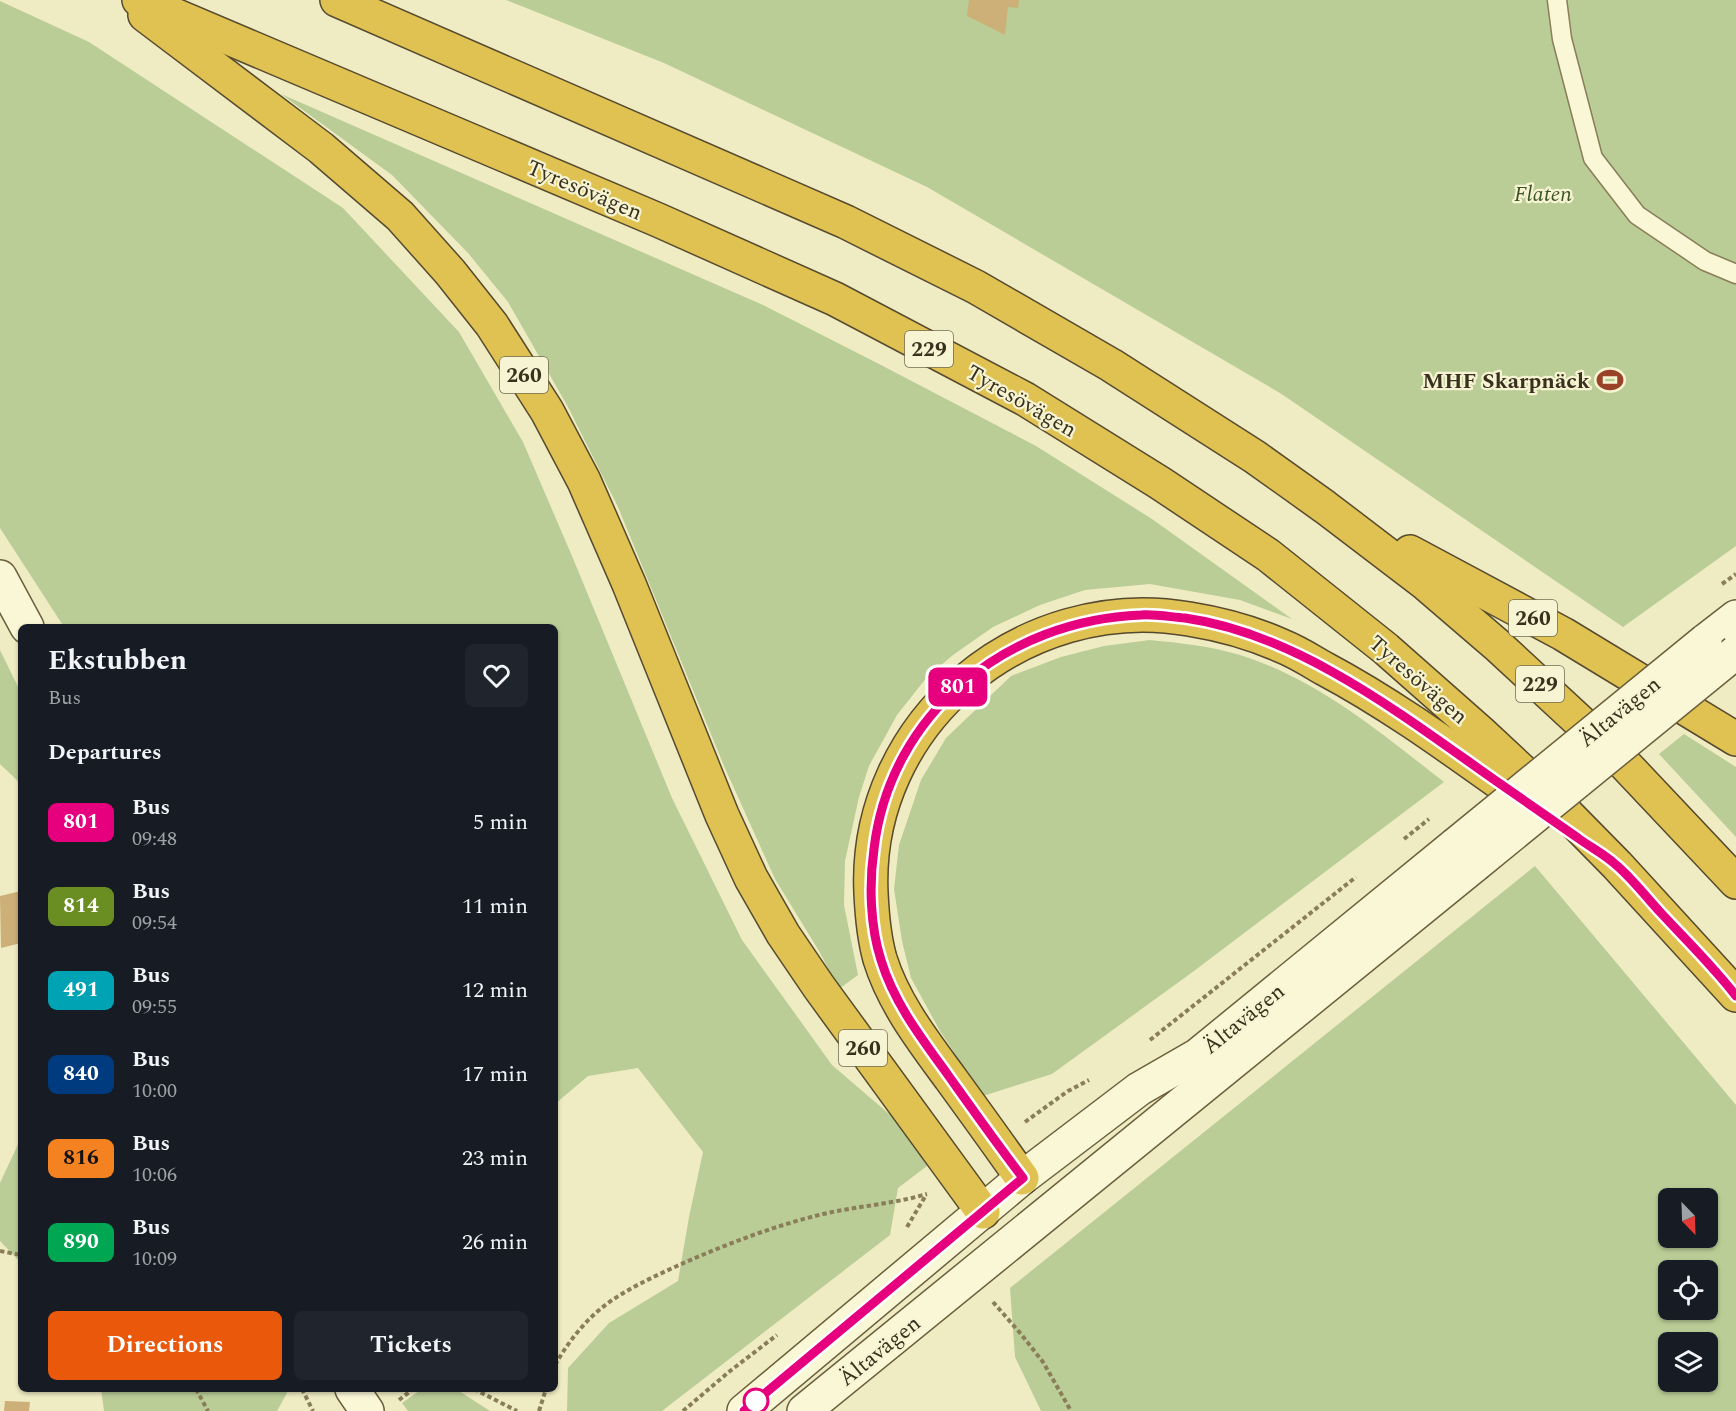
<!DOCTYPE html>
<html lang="en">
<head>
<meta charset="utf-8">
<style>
  body { margin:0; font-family:Spectral,serif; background:#20242c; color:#f1f3f6; height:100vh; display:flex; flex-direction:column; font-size:22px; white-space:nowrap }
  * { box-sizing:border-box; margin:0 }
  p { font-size:20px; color:#9ea1a6 }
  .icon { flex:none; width:33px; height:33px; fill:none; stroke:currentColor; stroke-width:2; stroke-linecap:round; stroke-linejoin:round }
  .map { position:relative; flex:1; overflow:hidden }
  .side { position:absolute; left:18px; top:624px; width:540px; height:768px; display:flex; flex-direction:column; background:#171b24; border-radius:9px; box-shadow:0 2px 4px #0004 }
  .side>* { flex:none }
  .badge { padding:0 12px; border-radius:9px; font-size:21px; line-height:39px }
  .needle { width:39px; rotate:157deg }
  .fabs { position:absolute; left:1658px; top:1188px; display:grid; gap:12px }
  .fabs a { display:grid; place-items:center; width:60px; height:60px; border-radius:9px; background:#171b24; box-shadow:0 2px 4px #0004; font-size:30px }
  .map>.badge { position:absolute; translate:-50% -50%; box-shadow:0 0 0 3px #fff }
  h2 { padding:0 30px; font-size:22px; line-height:54px }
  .round { display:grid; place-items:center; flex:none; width:63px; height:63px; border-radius:9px; background:#20242c }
  .overview { display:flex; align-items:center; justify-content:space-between; height:102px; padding:0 30px }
  h1 { font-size:28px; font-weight:700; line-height:45px }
  .primary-button { display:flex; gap:12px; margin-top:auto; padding:12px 30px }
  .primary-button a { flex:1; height:69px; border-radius:9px; background:#ea580c; color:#fff; font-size:24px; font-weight:700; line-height:69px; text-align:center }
  .primary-button a+a { background:#20242c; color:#f1f3f6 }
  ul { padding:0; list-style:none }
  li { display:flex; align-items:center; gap:18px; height:84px; padding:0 30px }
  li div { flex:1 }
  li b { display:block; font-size:22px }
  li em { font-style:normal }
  li .badge { min-width:66px; font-weight:700; text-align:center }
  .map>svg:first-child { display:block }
</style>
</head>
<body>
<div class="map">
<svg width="1736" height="1411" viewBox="0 0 1736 1411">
  <rect width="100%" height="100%" fill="#efecc3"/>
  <!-- green -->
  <g fill="#bacd96" fill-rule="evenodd">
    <polygon points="506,0 1736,0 1736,546 1623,627 1280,393 927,187 664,63"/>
    <polygon points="0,1 89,42 343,208 459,332 523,442 572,556 672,798 742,940 832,1065 909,1131 927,1166 898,1188 890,1235 662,1411 567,1411 568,1368 609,1323 678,1281 689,1217 703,1152 638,1068 588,1076 555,1104 555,627 64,627 0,528"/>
    <polygon points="281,94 763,305 879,364 1036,446 1152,519 1292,619 1240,600 1150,584 1085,590 1040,605 993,627 953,655 927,677 897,715 869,766 859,797 845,861 844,905 858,975 839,989 819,951 775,879 724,766 618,507 568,407 508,302 468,253 392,175"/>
    <path d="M1150 640C1180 643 1210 646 1240 655 1317 679 1381 733 1444 782L1194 971 1052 1074 983 1096 940 1031 911 978 902 941 894 889 899 845 921 780 946 738 1011 676 1061 657 1104 646Z"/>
    <polygon points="0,650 21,693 21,784 0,764"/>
    <polygon points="1684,734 1736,767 1736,837 1659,754"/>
    <path d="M1535 866 1736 1105V1411H1041L1015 1357 1010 1288ZM1668 1198H1707V1238H1668ZM1668 1270H1707V1310H1668ZM1668 1342H1707V1382H1668Z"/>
    <polygon points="21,1138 21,1263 0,1241 0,1183"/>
    <polygon points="101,1389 285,1389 287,1393 277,1411 104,1411"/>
    <polygon points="422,1389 456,1389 490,1411 408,1411 402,1403"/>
  </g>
  <!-- building -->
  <g fill="#cdaf78">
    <polygon points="969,0 1019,0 1018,8 1008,7 1005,35 967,16"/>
    <polygon points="21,891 21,943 1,948 0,896"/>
    <polygon points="5,1401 30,1402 29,1411 4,1411"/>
  </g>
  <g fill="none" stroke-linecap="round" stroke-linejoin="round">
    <!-- lane casing -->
    <g stroke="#897e59" stroke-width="21">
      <polyline id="lane" points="1557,0 1562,39 1593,158 1637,215 1705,261 1736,274"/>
    </g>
    <!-- secondary casing -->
    <g stroke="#6b5e3c" stroke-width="36">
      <g id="secondary">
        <polyline points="0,577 27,627"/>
        <polyline points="1705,641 1736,617"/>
        <polyline points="352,1389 367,1411"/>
        <polyline points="744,1411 1022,1178 1139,1089 1198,1055 1455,845"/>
        <polyline points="804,1411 1475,865"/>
      </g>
    </g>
    <!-- highway casing -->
    <g stroke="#574a2e" stroke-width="36">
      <g id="highway">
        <polyline points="139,0 658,220 835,299 1025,399 1160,483 1268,555 1386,649 1480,732 1554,801 1617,865 1736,995"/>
        <polyline points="337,0 846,222 976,287 1111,365 1255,457 1325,507 1426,584 1497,645 1618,757 1736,882"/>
        <polyline points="145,15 321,148 400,216 450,272 492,325 547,411 584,481 629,584 722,815 751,878 783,934 819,987 983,1212"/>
        <polyline points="1410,552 1563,634 1736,739"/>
        <path d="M1022 1178C999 1145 975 1112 951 1079 924 1042 894 1004 880 959 874 938 872 915 871 893 863 723 1023 590 1189 619 1220 624 1253 633 1282 646 1297 652 1311 661 1325 669 1400 709 1468 761 1538 810"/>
      </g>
    </g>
    <!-- path -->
    <g stroke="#897e59" stroke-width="4" stroke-dasharray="4.5 3" stroke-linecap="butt">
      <polyline points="1722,584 1736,574"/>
      <polyline points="1150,1040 1356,877"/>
      <polyline points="1025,1122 1068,1091 1089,1080"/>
      <polyline points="907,1227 926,1195"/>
      <polyline points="0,1251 21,1255"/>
      <polyline points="993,1302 1021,1334 1043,1362 1071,1411"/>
      <path d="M555 1365C569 1341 585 1320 608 1303 629 1288 653 1277 677 1266 724 1245 773 1226 823 1214 858 1206 893 1204 927 1194"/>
      <polyline points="196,1389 208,1411"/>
      <polyline points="302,1389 313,1411"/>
      <polyline points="474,1389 517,1411"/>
      <polyline points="399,1400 413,1389"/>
      <polyline points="539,1411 546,1389"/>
      <polyline points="683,1411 730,1371 777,1335"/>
    </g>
    <!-- lane -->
    <use href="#lane" stroke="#f9f7d6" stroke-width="18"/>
    <!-- secondary -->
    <use href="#secondary" stroke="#f9f7d6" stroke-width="33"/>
    <!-- highway -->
    <use href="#highway" stroke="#dfc252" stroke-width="33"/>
    <!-- secondary-bridge casing -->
    <g stroke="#6b5e3c" stroke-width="36" stroke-linecap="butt">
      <g id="secondary-bridge">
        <polyline points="1455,845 1705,641"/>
        <polyline points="1475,865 1736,652"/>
      </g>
    </g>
    <!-- path-bridge -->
    <polyline stroke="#897e59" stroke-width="4" stroke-dasharray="4.5 3" stroke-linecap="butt" points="1404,839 1429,819"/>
    <!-- secondary-bridge -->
    <use href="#secondary-bridge" stroke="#f9f7d6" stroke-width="33"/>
  </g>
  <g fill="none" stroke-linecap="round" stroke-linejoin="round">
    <!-- line casing -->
    <g stroke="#fff" stroke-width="14">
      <path id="line" d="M744 1411 1023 1178C997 1144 973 1110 948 1075 922 1039 894 1003 881 960 870 926 869 884 874 849 890 713 1007 620 1141 615 1155 614 1171 617 1185 618 1300 634 1406 718 1499 783 1525 801 1552 820 1578 838 1590 847 1604 854 1615 864 1632 878 1646 897 1661 913 1686 940 1713 966 1736 996"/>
    </g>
    <!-- line -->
    <use href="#line" stroke="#e6007e" stroke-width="9"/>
  </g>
  <!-- icons -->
  <defs>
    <g id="stadium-bare" transform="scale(2.07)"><path d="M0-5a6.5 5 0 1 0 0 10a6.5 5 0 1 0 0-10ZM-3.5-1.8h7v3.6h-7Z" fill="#994228" stroke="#f6f4d2" stroke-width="2.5" paint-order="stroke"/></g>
  </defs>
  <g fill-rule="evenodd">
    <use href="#stadium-bare" x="1610" y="380"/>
  </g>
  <!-- markers -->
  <circle fill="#fff" stroke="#e6007e" stroke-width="3" cx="756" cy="1401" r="12"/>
  <g text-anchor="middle" stroke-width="4.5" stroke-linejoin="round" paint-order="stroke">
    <!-- shield labels -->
    <g fill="#f6f4d2" stroke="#726c54" stroke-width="1.5">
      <rect x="905" y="331" width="48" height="36" rx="4.5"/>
      <rect x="500" y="357" width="48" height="36" rx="4.5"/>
      <rect x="1509" y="600" width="48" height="36" rx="4.5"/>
      <rect x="1516" y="666" width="48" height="36" rx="4.5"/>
      <rect x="839" y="1030" width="48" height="36" rx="4.5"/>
    </g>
    <g font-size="21" font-weight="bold" fill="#39311e">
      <text x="929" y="356">229</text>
      <text x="524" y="382">260</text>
      <text x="1533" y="625">260</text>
      <text x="1540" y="691">229</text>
      <text x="863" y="1055">260</text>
    </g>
    <!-- street labels -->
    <g font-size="22" fill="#39311e" stroke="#f6f4d2">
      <text transform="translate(585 189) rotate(23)" y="8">Tyresövägen</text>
      <text transform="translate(1022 400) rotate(30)" y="8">Tyresövägen</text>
      <text transform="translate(1419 679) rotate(41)" y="8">Tyresövägen</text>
      <text transform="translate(1619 711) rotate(-39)" y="8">Ältavägen</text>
      <text transform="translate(1243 1018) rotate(-39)" y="8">Ältavägen</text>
      <text transform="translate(879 1350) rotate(-39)" y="8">Ältavägen</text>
    </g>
    <!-- park labels -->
    <g font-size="22" font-style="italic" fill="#3d5524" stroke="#f6f4d2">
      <text x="1543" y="201">Flaten</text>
    </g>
    <!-- poi labels -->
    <g font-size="22" font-weight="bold" fill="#39311e" stroke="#f6f4d2" text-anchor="end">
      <text x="1590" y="388">MHF Skarpnäck</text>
    </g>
  </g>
</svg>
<div class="fabs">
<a><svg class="needle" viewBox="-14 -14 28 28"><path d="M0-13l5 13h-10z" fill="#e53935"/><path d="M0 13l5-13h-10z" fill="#9ea1a6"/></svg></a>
<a><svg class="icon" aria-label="locate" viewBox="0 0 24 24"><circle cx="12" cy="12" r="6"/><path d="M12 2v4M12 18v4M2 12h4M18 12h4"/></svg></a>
<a><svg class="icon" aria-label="layers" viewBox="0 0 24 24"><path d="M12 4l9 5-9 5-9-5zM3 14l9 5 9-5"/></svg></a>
</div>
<b class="badge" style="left:958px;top:687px;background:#e6007e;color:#fff">801</b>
<section class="side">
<div class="overview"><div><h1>Ekstubben</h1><p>Bus</p></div><a class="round"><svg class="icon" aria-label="heart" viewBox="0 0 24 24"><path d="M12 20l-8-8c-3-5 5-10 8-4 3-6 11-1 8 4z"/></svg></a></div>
<h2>Departures</h2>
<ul>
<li><span class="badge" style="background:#e6007e;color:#fff">801</span><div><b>Bus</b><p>09:48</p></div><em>5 min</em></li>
<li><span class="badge" style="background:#6b8e23;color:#fff">814</span><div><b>Bus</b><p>09:54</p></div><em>11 min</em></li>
<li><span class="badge" style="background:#00a3b4;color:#fff">491</span><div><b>Bus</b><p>09:55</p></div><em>12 min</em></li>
<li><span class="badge" style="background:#003b80;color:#fff">840</span><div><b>Bus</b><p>10:00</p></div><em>17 min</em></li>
<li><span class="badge" style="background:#f58220;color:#111">816</span><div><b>Bus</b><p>10:06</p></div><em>23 min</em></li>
<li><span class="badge" style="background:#00a651;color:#fff">890</span><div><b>Bus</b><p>10:09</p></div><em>26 min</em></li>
</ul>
<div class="primary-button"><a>Directions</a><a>Tickets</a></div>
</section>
</div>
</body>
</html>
